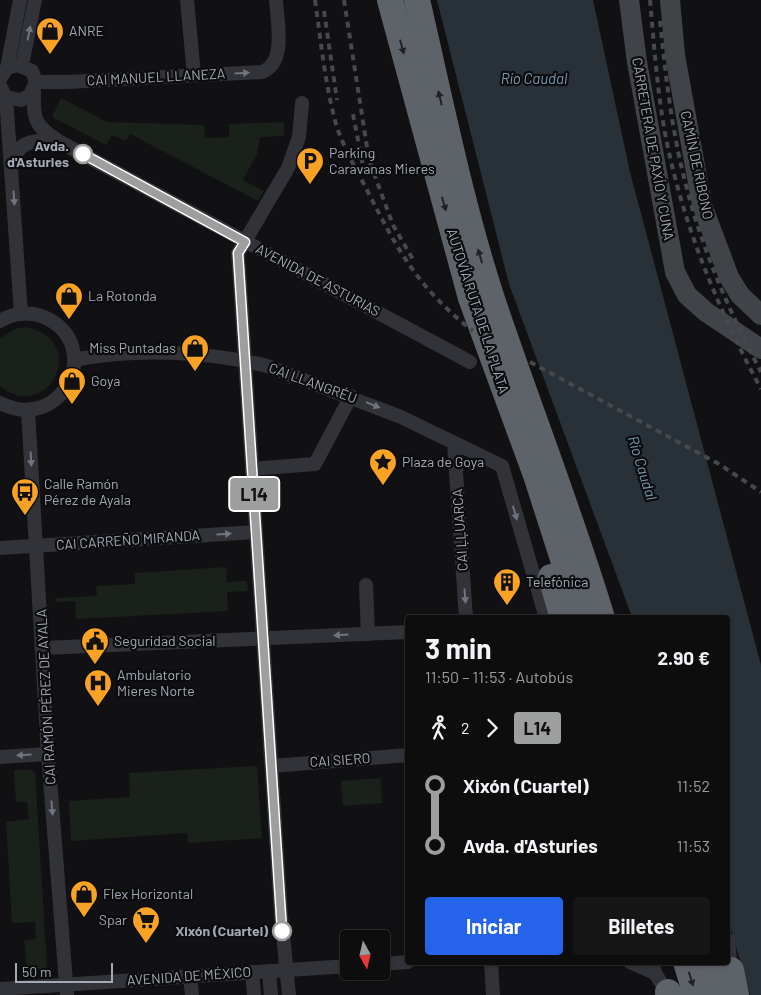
<!DOCTYPE html>
<html lang="es">
<head>
<meta charset="utf-8">
<style>
  body { margin:0; font-family:Barlow,sans-serif; background:#161617; color:#f1f3f6; height:100vh; display:flex; flex-direction:column; font-size:19px; white-space:nowrap }
  * { box-sizing:border-box; margin:0 }
  p { font-size:16px; color:#9a9c9e }
  .icon { flex:none; width:28px; height:28px; fill:none; stroke:currentColor; stroke-width:2; stroke-linecap:round; stroke-linejoin:round }
  .map { position:relative; flex:1; overflow:hidden }
  .sheet { position:absolute; left:405px; top:615px; width:325px; height:350px; display:flex; flex-direction:column; background:#0d0d0e; border-radius:5px; box-shadow:0 1px 4px #0004,0 0 0 1px #2d2d2e }
  .sheet>* { flex:none }
  .badge { padding:0 10px; border-radius:4px; font-size:18px; line-height:32px }
  .needle { width:32px; rotate:172deg }
  .controls { position:absolute; left:340px; top:930px; display:grid; gap:10px }
  .controls a { display:grid; place-items:center; width:50px; height:50px; border-radius:5px; background:#0d0d0e; box-shadow:0 1px 4px #0004,0 0 0 1px #2d2d2e; font-size:25px }
  .scale { position:absolute; left:15px; bottom:12px; width:98px; box-sizing:border-box; padding-left:5px; border:2px solid #a2a9b4; border-top:0; font-size:14px; line-height:18px; white-space:nowrap; color:#a2a9b4; -webkit-text-stroke:4px #0c0c0e; paint-order:stroke }
  .map>.badge { position:absolute; translate:-50% -50%; box-shadow:0 0 0 2px #fff }
  .legs { display:flex; align-items:center; gap:8px; height:55px; padding:0 20px; font-size:16px }
  .legs p { margin-inline-start:auto }
  .summary { display:flex; align-items:center; justify-content:space-between; height:85px; padding:0 20px }
  h1 { font-size:28px; font-weight:700; line-height:38px }
  .button { display:flex; gap:10px; margin-top:auto; padding:10px 20px }
  .button a { flex:1; height:58px; border-radius:5px; background:#2563eb; color:#fff; font-size:20px; font-weight:700; line-height:58px; text-align:center }
  .button a+a { background:#161617; color:#f1f3f6 }
  ul { padding:0 20px; list-style:none }
  li { display:flex; align-items:center; gap:18px; height:60px; font-size:19px }
  li i { display:grid; place-items:center; width:8px; height:100%; margin:0 6px; background:currentColor }
  li i::after { content:''; width:12px; height:12px; margin:-6px; border:4px solid; border-radius:50%; background:#0d0d0e }
  li p { margin-inline-start:auto }
  li:first-child i { background:linear-gradient(#0000 50%,currentColor 0) }
  li:last-child i { background:linear-gradient(currentColor 50%,#0000 0) }
  .map>svg:first-child { display:block }
</style>
</head>
<body>
<div class="map">
<svg width="761" height="995" viewBox="0 0 761 995">
  <rect width="100%" height="100%" fill="#111113"/>
  <!-- green -->
  <g fill="#19211a">
    <polygon points="61,98 107,122 204,125 205,138 229,137 229,124 284,122 284,136 260,137 257,154 243,180 264,191 258,201 130,134 126,141 112,135 106,145 52,117"/>
    <path d="M26 327C91 341 47 425 0 386V338L15 329Z"/>
    <polygon points="226,567 227,582 247,581 248,591 227,592 228,611 76,619 75,601 56,602 55,598 97,596 96,586 135,584 135,573"/>
    <polygon points="257,766 262,838 188,843 187,833 71,841 69,801 130,797 129,773"/>
    <polygon points="14,770 32,770 35,773 47,967 41,970 27,971 24,940 36,939 35,922 12,923 6,822 29,819 27,802 16,802"/>
    <polygon points="381,778 382,803 343,806 341,781"/>
  </g>
  <!-- water -->
  <polygon fill="#273137" points="437,0 593,0 630,172 761,665 761,995 750,995 728,919 728,618 632,617 509,284"/>
  <g fill="none" stroke-linecap="round" stroke-linejoin="round">
    <!-- street -->
    <g stroke="#323338" stroke-width="14">
      <polyline points="187,0 194,75"/>
      <polyline points="22,65 35,0"/>
      <polyline points="7,68 20,0"/>
      <polyline points="0,79 7,68 18,65 32,71 36,82 30,95 21,100 6,97 0,86"/>
      <path d="M36 82H67L262 72C287 63 277 21 276 0"/>
      <path d="M34 91C33 121 35 126 60 142L470 362"/>
      <polyline points="6,97 21,314"/>
      <path d="M13 163C17 140 38 139 57 142"/>
      <path d="M0 321C13 313 30 311 44 317 106 344 63 435 0 403"/>
      <path d="M74 360C137 348 206 351 267 366L401 417 502 466 546 618"/>
      <polyline points="28,410 48,754 67,995"/>
      <polyline points="454,443 466,618"/>
      <polyline points="252,469 315,464 351,396"/>
      <polyline points="0,548 256,532"/>
      <polyline points="366,585 368,634"/>
      <polyline points="43,648 408,632"/>
      <polyline points="0,757 48,754"/>
      <polyline points="272,766 408,755"/>
      <polyline points="728,940 731,970 728,975"/>
      <polyline points="491,962 493,995"/>
      <polyline points="630,962 655,973"/>
      <path d="M651 962C655 973 662 989 673 994"/>
      <polyline points="381,964 408,962"/>
      <polyline points="269,971 271,995"/>
      <polyline points="252,972 254,995"/>
      <polyline points="190,976 192,995"/>
      <polyline points="0,989 349,966"/>
      <polyline points="289,995 281,915 238,253 288,168 299,137 302,103"/>
    </g>
    <!-- secondary -->
    <g stroke="#404348" stroke-width="20">
      <polyline points="629,0 637,62 675,272 687,295 706,312 761,349"/>
      <polyline points="670,0 675,55 702,205 729,277 740,295 761,315"/>
    </g>
    <!-- highway -->
    <g stroke="#5e6269" stroke-width="26">
      <polyline points="390,0 471,298 536,475 582,618"/>
      <path d="M417 0C440 99 460 200 491 296 527 404 569 509 602 618"/>
      <polyline points="551,577 563,618"/>
      <polyline points="686,962 696,995"/>
      <polyline points="731,970 736,995"/>
      <polyline points="668,992 670,995"/>
    </g>
    <!-- rail -->
    <g stroke="#45484d" stroke-width="4" stroke-dasharray="6 5" stroke-linecap="butt">
      <path d="M315 0C321 42 325 84 336 124 343 147 356 169 367 190 398 251 418 288 473 331"/>
      <polyline points="344,0 369,160 393,225 415,263"/>
      <path d="M650 0C654 44 657 89 665 133 682 223 718 309 761 389"/>
      <polyline points="324,11 337,100"/>
      <path d="M660 21C666 78 672 134 687 189 703 252 731 315 761 372"/>
      <polyline points="353,114 363,166"/>
      <polyline points="530,362 719,464 761,492"/>
    </g>
    <!-- highway-bridge -->
    <polyline stroke="#5e6269" stroke-width="26" points="706,962 716,995"/>
  </g>
  <!-- one-way arrows -->
  <defs><path id="oneway-solid" d="M-6-.8H1V-3.2L6.5 0L1 3.2V.8H-6Z" transform="scale(1.25)"/></defs>
  <g fill="#70747c">
    <use href="#oneway-solid" transform="translate(29 33) rotate(-79)"/>
    <use href="#oneway-solid" transform="translate(242 73) rotate(-3)"/>
    <use href="#oneway-solid" transform="translate(14 198) rotate(86)"/>
    <use href="#oneway-solid" transform="translate(373 405) rotate(22)"/>
    <use href="#oneway-solid" transform="translate(31 459) rotate(87)"/>
    <use href="#oneway-solid" transform="translate(515 513) rotate(74)"/>
    <use href="#oneway-solid" transform="translate(224 534) rotate(-4)"/>
    <use href="#oneway-solid" transform="translate(465 596) rotate(86)"/>
    <use href="#oneway-solid" transform="translate(341 635) rotate(177)"/>
    <use href="#oneway-solid" transform="translate(24 755) rotate(176)"/>
    <use href="#oneway-solid" transform="translate(52 808) rotate(85)"/>
  </g>
  <g fill="#202225">
    <use href="#oneway-solid" transform="translate(402 47) rotate(75)"/>
    <use href="#oneway-solid" transform="translate(440 98) rotate(-103)"/>
    <use href="#oneway-solid" transform="translate(444 204) rotate(74)"/>
    <use href="#oneway-solid" transform="translate(480 256) rotate(-106)"/>
    <use href="#oneway-solid" transform="translate(691 979) rotate(73)"/>
  </g>
  <g fill="none" stroke-linecap="round" stroke-linejoin="round">
    <!-- line-1 casing -->
    <g stroke="#fff" stroke-width="11">
      <polyline id="line-1" points="83,154 245,242 238,253 282,931"/>
    </g>
    <!-- line-1 -->
    <use href="#line-1" stroke="#9d9f9e" stroke-width="8"/>
  </g>
  <!-- icons -->
  <defs>
    <g id="shop-pin" transform="scale(1.4375)"><path d="M0 17L-7.5 6A9.5 9.5 0 1 1 7.5 6Z" fill="#f9a224" stroke="#0c0c0e"/><path d="M-5-2.5h2.3a2.7 3.5 0 0 1 5.4 0H5L5.5 6h-11ZM-1.5-2.5h3a1.5 2.3 0 0 0-3 0Z" fill="#111"/></g>
    <g id="parking-pin" transform="scale(1.4375)"><path d="M0 17L-7.5 6A9.5 9.5 0 1 1 7.5 6Z" fill="#f9a224" stroke="#0c0c0e"/><path d="M-3.5-5.5H1a3.5 3.5 0 0 1 0 7H-1V5.5H-3.5ZM-1-3.4V-.6H.8a1.4 1.4 0 0 0 0-2.8Z" fill="#111"/></g>
    <g id="sight-pin" transform="scale(1.4375)"><path d="M0 17L-7.5 6A9.5 9.5 0 1 1 7.5 6Z" fill="#f9a224" stroke="#0c0c0e"/><path d="M0-6L1.8-2.2L6-1.7L2.9 1.2L3.7 5.4L0 3.3L-3.7 5.4L-2.9 1.2L-6-1.7L-1.8-2.2Z" fill="#111"/></g>
    <g id="bus-pin" transform="scale(1.4375)"><path d="M0 17L-7.5 6A9.5 9.5 0 1 1 7.5 6Z" fill="#f9a224" stroke="#0c0c0e"/><path d="M-5-6H5V4H4V6H2V4H-2V6H-4V4H-5ZM-3.5-4V0h7V-4ZM-3.5 1.2v1.5H-2V1.2ZM2 1.2v1.5H3.5V1.2Z" fill="#111"/></g>
    <g id="building-pin" transform="scale(1.4375)"><path d="M0 17L-7.5 6A9.5 9.5 0 1 1 7.5 6Z" fill="#f9a224" stroke="#0c0c0e"/><path d="M-4-6H4V6H1V3H-1V6H-4ZM-2.5-4.3h1.7v1.8h-1.7ZM.8-4.3h1.7v1.8H.8ZM-2.5-1h1.7V.8h-1.7ZM.8-1h1.7V.8H.8Z" fill="#111"/></g>
    <g id="civic-pin" transform="scale(1.4375)"><path d="M0 17L-7.5 6A9.5 9.5 0 1 1 7.5 6Z" fill="#f9a224" stroke="#0c0c0e"/><path d="M-.6-6.5H3V-4.5H.6V-3L4-1V1h2V6H-6V1h2V-1L-.6-3ZM-1.2 2.5V6h2.4V2.5Z" fill="#111"/></g>
    <g id="hospital-pin" transform="scale(1.4375)"><path d="M0 17L-7.5 6A9.5 9.5 0 1 1 7.5 6Z" fill="#f9a224" stroke="#0c0c0e"/><path d="M-5-5h3v3.5h4V-5h3V5h-3V1.5h-4V5h-3Z" fill="#111"/></g>
    <g id="supermarket-pin" transform="scale(1.4375)"><path d="M0 17L-7.5 6A9.5 9.5 0 1 1 7.5 6Z" fill="#f9a224" stroke="#0c0c0e"/><path d="M-6-5.5h2.5l.6 2H6L4.5 2H-2.5L-4.4-4H-6ZM-1.5 3.2a1.3 1.3 0 1 0 .1 0ZM3 3.2a1.3 1.3 0 1 0 .1 0Z" fill="#111"/></g>
  </defs>
  <g fill-rule="evenodd">
    <use href="#shop-pin" x="50" y="31"/>
    <use href="#parking-pin" x="310" y="161"/>
    <use href="#shop-pin" x="69" y="296"/>
    <use href="#shop-pin" x="195" y="348"/>
    <use href="#shop-pin" x="72" y="381"/>
    <use href="#sight-pin" x="383" y="462"/>
    <use href="#bus-pin" x="25" y="492"/>
    <use href="#building-pin" x="507" y="582"/>
    <use href="#civic-pin" x="95" y="641"/>
    <use href="#hospital-pin" x="98" y="683"/>
    <use href="#shop-pin" x="84" y="894"/>
    <use href="#supermarket-pin" x="146" y="920"/>
  </g>
  <!-- markers -->
  <g fill="#fff" stroke="#9d9f9e" stroke-width="2.5">
    <circle cx="83" cy="154" r="9"/>
    <circle cx="282" cy="931" r="9"/>
  </g>
  <g text-anchor="middle" stroke-width="4.5" stroke-linejoin="round" paint-order="stroke">
    <!-- poi labels -->
    <g font-size="14" fill="#a2a9b4" stroke="#0c0c0e" text-anchor="start">
      <text x="69" y="36">ANRE</text>
      <text x="329" y="158">Parking<tspan x="329" dy="16">Caravanas Mieres</tspan></text>
      <text x="88" y="301">La Rotonda</text>
      <text x="176" y="353" text-anchor="end">Miss Puntadas</text>
      <text x="91" y="386">Goya</text>
      <text x="402" y="467">Plaza de Goya</text>
      <text x="44" y="489">Calle Ramón<tspan x="44" dy="16">Pérez de Ayala</tspan></text>
      <text x="526" y="587">Telefónica</text>
      <text x="114" y="646">Seguridad Social</text>
      <text x="117" y="680">Ambulatorio<tspan x="117" dy="16">Mieres Norte</tspan></text>
      <text x="103" y="899">Flex Horizontal</text>
      <text x="127" y="925" text-anchor="end">Spar</text>
    </g>
    <!-- street labels -->
    <g font-size="14" fill="#a2a9b4" stroke="#0c0c0e">
      <text transform="translate(156 77) rotate(-3)" y="5">CAI MANUEL LLANEZA</text>
      <text transform="translate(653 149) rotate(80)" y="5">CARRETERA DE PAXÍO Y CUNA</text>
      <text transform="translate(697 165) rotate(78)" y="5">CAMÍN DE RIBONO</text>
      <text transform="translate(318 280) rotate(28)" y="5">AVENIDA DE ASTURIAS</text>
      <text transform="translate(478 311) rotate(72)" y="5">AUTOVÍA RUTA DE LA PLATA</text>
      <text transform="translate(313 383) rotate(20)" y="5">CAI LLANGRÉU</text>
      <text transform="translate(460 530) rotate(-94)" y="5">CAI ḶḶUARCA</text>
      <text transform="translate(128 540) rotate(-4)" y="5">CAI CARREÑO MIRANDA</text>
      <text transform="translate(46 697) rotate(-93)" y="5">CAI RAMÓN PÉREZ DE AYALA</text>
      <text transform="translate(340 760) rotate(-4)" y="5">CAI SIERO</text>
      <text transform="translate(189 976) rotate(-4)" y="5">AVENIDA DE MÉXICO</text>
    </g>
    <!-- stop labels -->
    <g font-size="14" font-weight="bold" fill="#a2a9b4" stroke="#0c0c0e" text-anchor="end">
      <text x="69" y="151">Avda.<tspan x="69" dy="16">d'Asturies</tspan></text>
      <text x="268" y="936">Xixón (Cuartel)</text>
    </g>
    <!-- water labels -->
    <g font-size="15" font-style="italic" fill="#779ab1" stroke="#0c0c0e">
      <text x="534" y="84">Río Caudal</text>
      <text transform="translate(642 468) rotate(73)" y="5">Río Caudal</text>
    </g>
  </g>
</svg>
<div class="controls">
<a><svg class="needle" viewBox="-14 -14 28 28"><path d="M0-13l5 13h-10z" fill="#e53935"/><path d="M0 13l5-13h-10z" fill="#9a9c9e"/></svg></a>
</div>
<div class="scale">50 m</div>
<b class="badge" style="left:254px;top:494px;background:#9d9f9e;color:#111">L14</b>
<section class="sheet">
<div class="summary"><div><h1>3 min</h1><p>11:50 – 11:53 · Autobús</p></div><b>2.90 €</b></div>
<div class="legs"><svg class="icon" aria-label="walk" viewBox="0 0 24 24"><circle cx="13" cy="4" r="2"/><path d="M13 8l-2 6 4 7M11 14l-3 7M7 12l3-4h3l4 4"/></svg>2<svg class="icon" aria-label="forward" viewBox="0 0 24 24"><path d="M9 5l7 7-7 7"/></svg><b class="badge" style="background:#9d9f9e;color:#111">L14</b></div>
<ul>
<li><i style="color:#9d9f9e"></i><b>Xixón (Cuartel)</b><p>11:52</p></li>
<li><i style="color:#9d9f9e"></i><b>Avda. d'Asturies</b><p>11:53</p></li>
</ul>
<div class="button"><a>Iniciar</a><a>Billetes</a></div>
</section>
</div>
</body>
</html>
